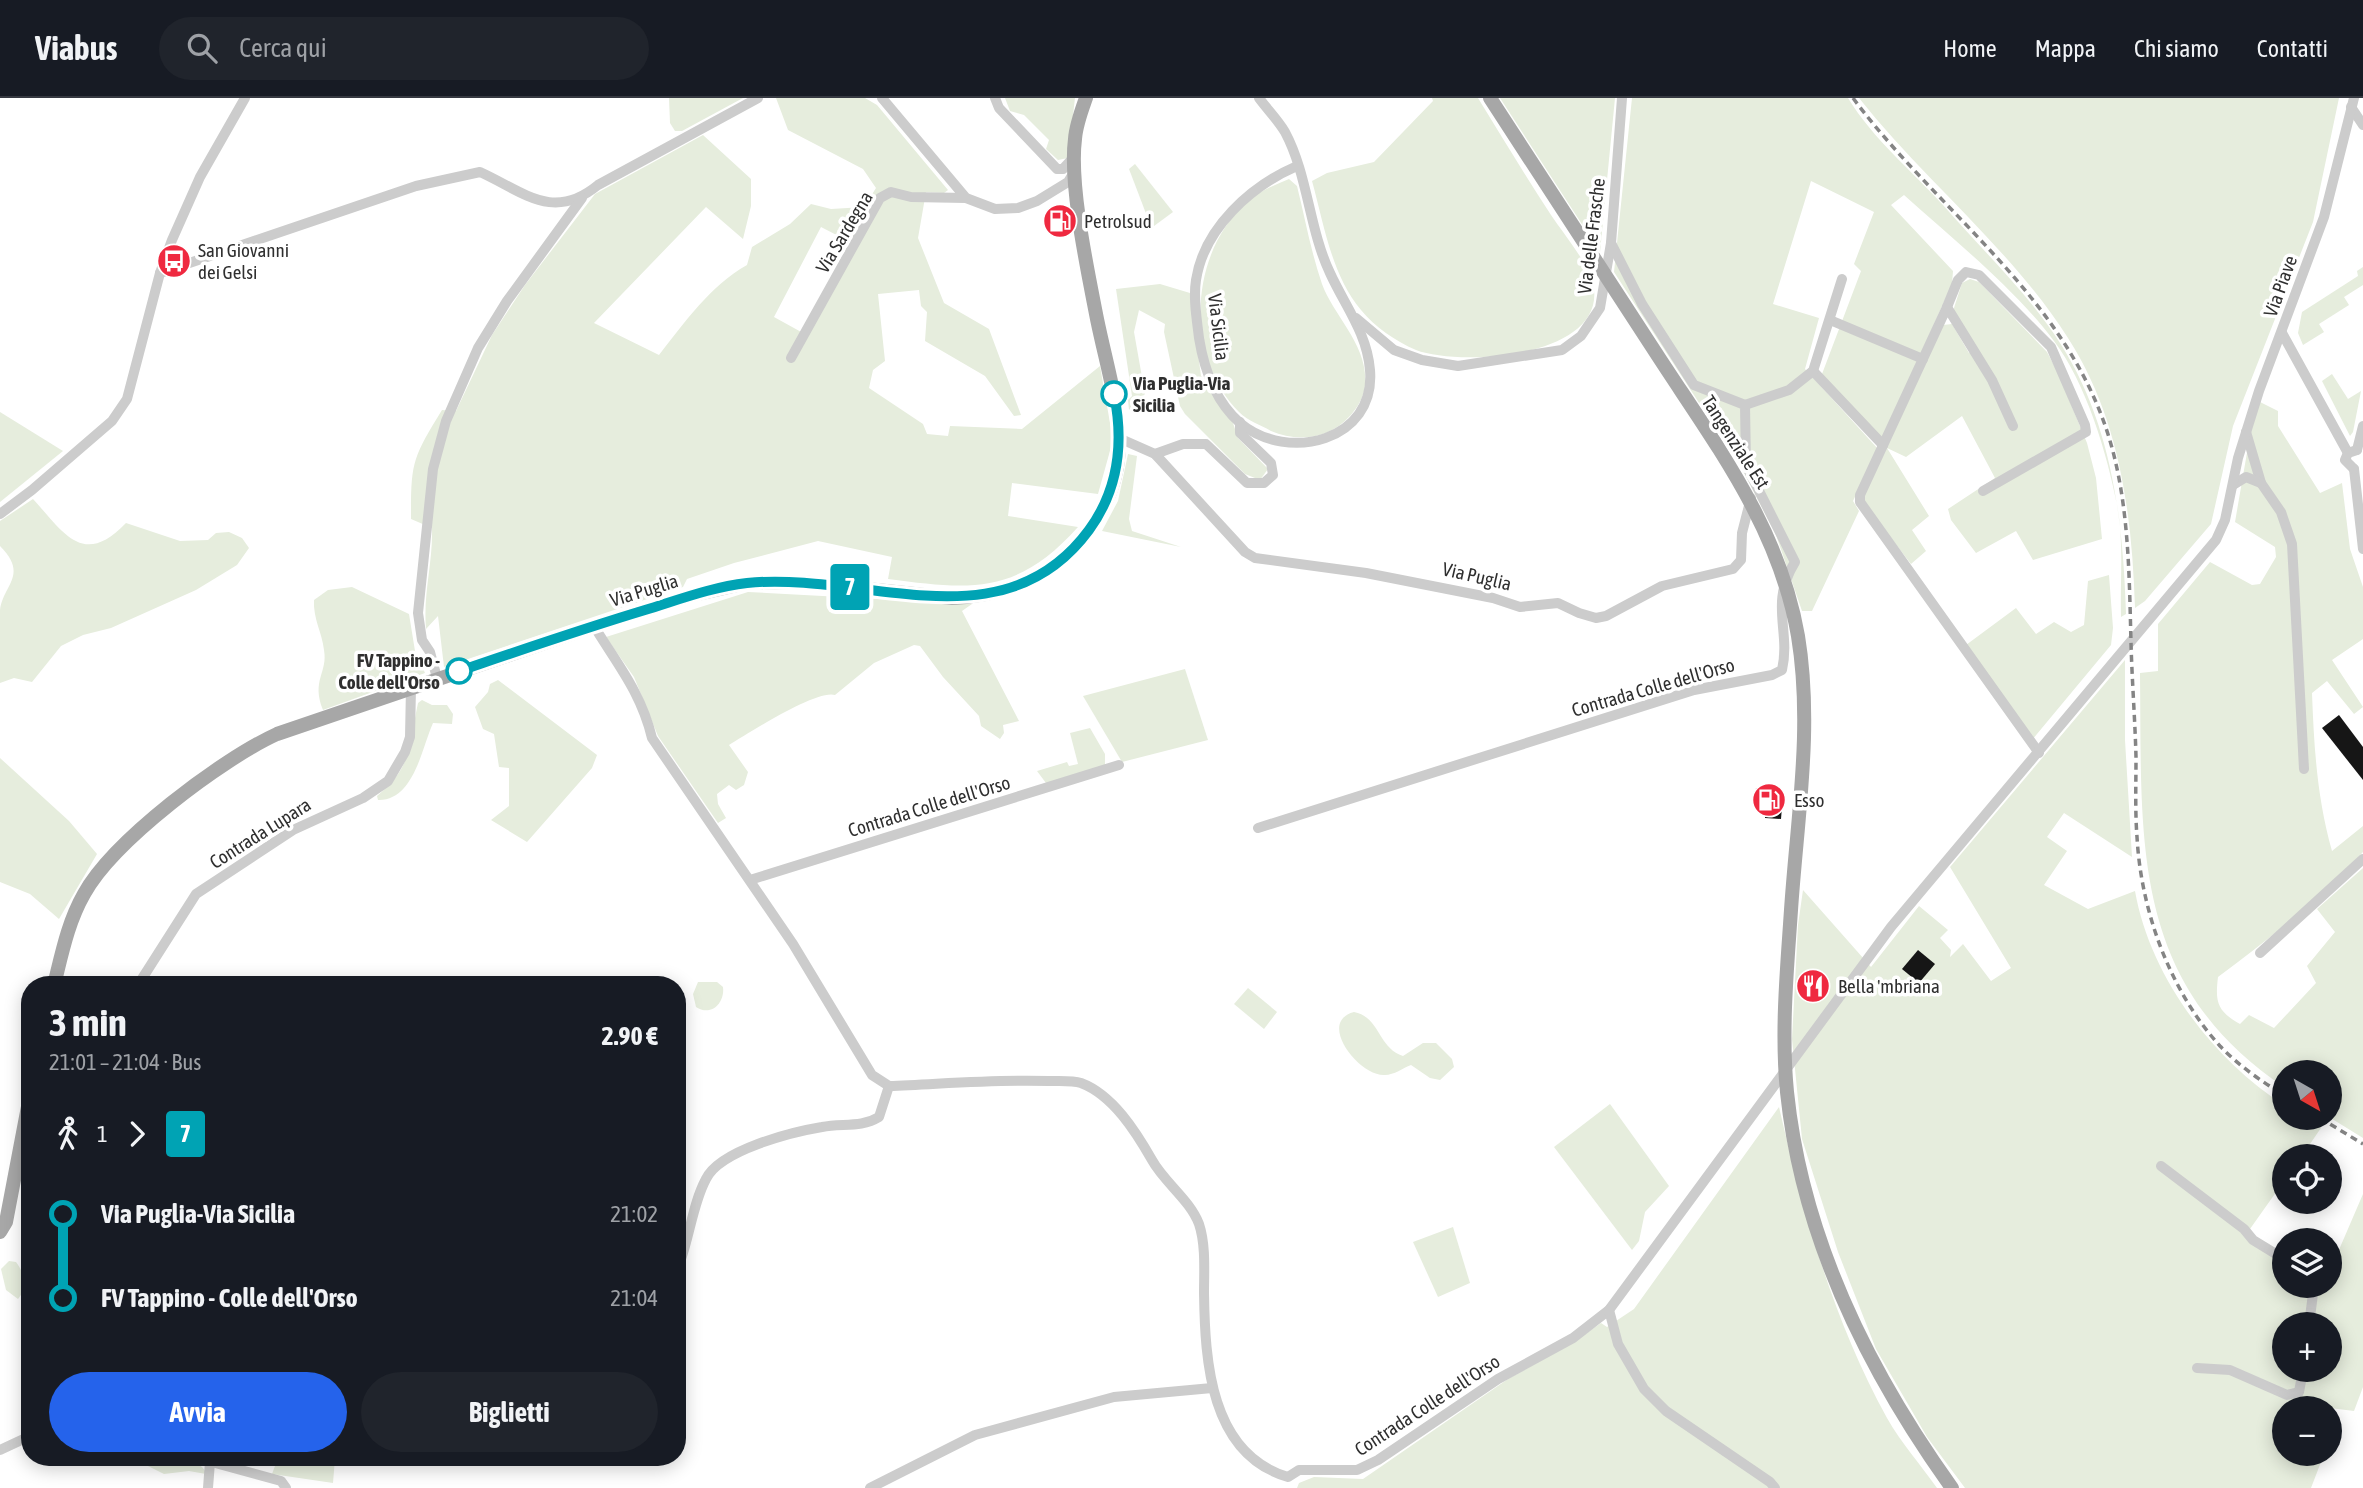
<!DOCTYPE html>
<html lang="it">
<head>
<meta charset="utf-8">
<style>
  body { margin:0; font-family:"Asap Condensed",sans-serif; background:#20242c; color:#f1f3f6; height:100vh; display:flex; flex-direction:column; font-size:26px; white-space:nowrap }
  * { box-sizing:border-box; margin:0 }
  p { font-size:23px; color:#9ea1a6 }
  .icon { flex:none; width:38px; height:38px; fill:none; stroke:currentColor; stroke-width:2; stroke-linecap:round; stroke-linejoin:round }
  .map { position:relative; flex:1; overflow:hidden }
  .panel { position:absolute; left:21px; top:878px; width:665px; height:490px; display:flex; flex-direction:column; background:#171b24; border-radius:28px; box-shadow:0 4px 18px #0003 }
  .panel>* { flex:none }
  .badge { padding:0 14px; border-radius:5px; font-size:24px; line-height:46px }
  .needle { width:46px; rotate:141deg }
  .tools { position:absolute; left:2272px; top:962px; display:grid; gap:14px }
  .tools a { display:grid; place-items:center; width:70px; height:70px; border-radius:50%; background:#171b24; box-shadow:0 4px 18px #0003; font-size:35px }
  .map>.badge { position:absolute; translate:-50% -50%; box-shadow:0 0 0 4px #fff }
  .legs { display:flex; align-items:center; gap:10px; height:77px; padding:0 28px; font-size:23px }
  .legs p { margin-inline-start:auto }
  .summary { display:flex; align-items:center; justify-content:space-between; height:119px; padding:0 28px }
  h1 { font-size:38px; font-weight:700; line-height:52px }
  .action { display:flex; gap:14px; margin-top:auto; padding:14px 28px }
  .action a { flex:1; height:80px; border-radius:42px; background:#2563eb; color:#fff; font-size:28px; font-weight:700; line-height:80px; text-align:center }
  .action a+a { background:#20242c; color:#f1f3f6 }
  ul { padding:0 28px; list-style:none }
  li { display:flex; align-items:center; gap:24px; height:84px; font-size:26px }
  li i { display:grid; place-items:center; width:10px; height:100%; margin:0 9px; background:currentColor }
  li i::after { content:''; width:18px; height:18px; margin:-9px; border:5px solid; border-radius:50%; background:#171b24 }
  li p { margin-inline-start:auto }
  li:first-child i { background:linear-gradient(#0000 50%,currentColor 0) }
  li:last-child i { background:linear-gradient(currentColor 50%,#0000 0) }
  header { display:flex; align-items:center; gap:42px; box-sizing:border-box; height:98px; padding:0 35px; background:#171b24; border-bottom:2px solid #363941 }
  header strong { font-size:33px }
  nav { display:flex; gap:38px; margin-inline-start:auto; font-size:24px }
  .search { width:490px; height:63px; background:#20242c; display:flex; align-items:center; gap:18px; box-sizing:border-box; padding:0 24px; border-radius:38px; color:#9ea1a6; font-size:26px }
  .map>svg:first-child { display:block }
</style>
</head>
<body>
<header>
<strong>Viabus</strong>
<div class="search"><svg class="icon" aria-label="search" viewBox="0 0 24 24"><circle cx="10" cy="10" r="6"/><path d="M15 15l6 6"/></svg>Cerca qui</div>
<nav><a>Home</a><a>Mappa</a><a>Chi siamo</a><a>Contatti</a></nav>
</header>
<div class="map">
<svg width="2363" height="1390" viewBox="0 0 2363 1390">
  <rect width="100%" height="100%" fill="#fff"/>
  <!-- green -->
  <g fill="#e6eddd" fill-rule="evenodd">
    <polygon points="669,0 743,0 682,33 675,33 670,25"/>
    <path d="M776 0H865L877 7 948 92 944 95 926 94 918 140 944 205 989 231 1021 317 1014 318 985 278 925 243 927 214 921 208 919 192 878 196 885 263 873 272 869 290 923 326 927 336 948 338 950 328 1022 331 1100 268 1113 342 1098 396 1012 385 1008 418 1078 429C1017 497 972 492 888 481L892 459 818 443 734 465 687 481 683 489 444 569 438 518 426 531C423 495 433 465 432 430L411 421C411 364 412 361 442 312L456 313 492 237 525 187 595 96 703 37 751 81V108L743 141 706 109 594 225 659 257C685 224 710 188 747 167L752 149 790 126 811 106 831 111 864 109 876 90 863 71 788 32ZM821 129 852 145 803 235 774 219Z"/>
    <polygon points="1005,0 1075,0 1068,60 1058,62 1046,51 1049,42 1024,17 1010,13"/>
    <path d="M1432 0H1478C1502 39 1526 79 1551 117 1563 135 1588 165 1593 185 1610 260 1460 269 1416 252 1395 243 1375 229 1361 212 1331 176 1324 126 1312 83L1327 75 1374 64 1433 3Z"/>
    <polygon points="1500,0 1615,0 1600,154"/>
    <path d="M1632 0H1848C1873 41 1911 72 1943 107 1982 152 2028 195 2060 245 2112 326 2123 422 2126 516L2121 519C2120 483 2124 442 2117 407 2107 355 2086 285 2054 243 2015 191 1953 141 1904 97L1891 107 1953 173 1952 186 1882 342 1822 276 1861 173 1854 166 1874 114 1811 83 1773 206 1819 220 1805 271 1878 351 1853 403 1859 413 1812 513H1802L1776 437 1742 371 1614 174Z"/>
    <path d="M1859 0H2339L2313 124 2233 328 2211 426 2145 503 2135 510C2132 416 2120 321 2068 240 2012 152 1924 82 1859 0Z"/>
    <polygon points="1135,66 1173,114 1154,128 1150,126 1129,71"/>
    <path d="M1289 81 1297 88C1305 120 1311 154 1322 186 1333 217 1369 248 1365 287 1364 303 1350 321 1337 329 1318 342 1292 342 1271 333 1261 327 1248 323 1239 314 1184 259 1189 155 1247 104 1259 93 1275 87 1289 81Z"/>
    <polygon points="2363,169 2363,187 2344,199 2349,207 2319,226 2324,234 2303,247 2298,235 2302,214 2358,178 2357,173"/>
    <polygon points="1970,181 1979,184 2047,254 2058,275 2087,345 2096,380 2102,441 2033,462 2016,433 1976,455 1951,422 1948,411 1995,380 1962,318 1906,359 1887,350 1929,418 1912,432 1926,453 1911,466 1865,406 1864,398 1943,227 1952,226 1969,255 1976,250 1953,213 1962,185"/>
    <polygon points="1160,186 1190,195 1201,278 1232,322 1238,340 1268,371 1260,382 1245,376 1185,316 1180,308 1164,234 1165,226 1139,212 1134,234 1145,296 1129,312 1128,302 1132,298 1116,191"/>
    <polygon points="2332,276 2348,301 2361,293 2353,334 2350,338 2322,283"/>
    <path d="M2260 304 2278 313V328L2320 395 2342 385 2350 451 2363 489V541L2332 562 2363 609 2354 616 2327 583 2312 595C2314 649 2317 700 2332 753L2363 728V754C2320 801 2269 841 2218 879 2215 904 2217 913 2240 926L2249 917 2274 930 2316 885 2307 868 2335 834 2317 811 2363 770V1040L2329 1019V975H2284V989C2129 885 2142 742 2140 575L2158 573V526L2210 464 2252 487 2260 486 2276 459 2275 449 2235 424 2253 320Z"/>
    <polygon points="0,314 63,353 0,404"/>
    <polygon points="1128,356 1137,358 1129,421 1132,433 1181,449 1102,433 1118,403"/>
    <path d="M33 401C64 435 83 470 126 425L180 443 208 442 216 435 229 434 242 440 249 450 237 467 196 492 111 530 83 537 61 548 32 584 14 580 0 585C0 561 0 536 0 512 3 487 29 477 0 448V423Z"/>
    <polygon points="2109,477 2113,530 2111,547 2032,642 1966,547 2016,510 2036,536 2054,524 2071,534 2084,527 2088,483"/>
    <path d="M352 489 409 516 415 553 425 575 323 612C311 582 328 575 324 552 322 534 313 521 314 502L328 492Z"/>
    <path d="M748 494 972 506 962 513 1019 623 1003 627 1004 635 1000 641 981 628 979 618 943 579 920 548 914 547 874 565 835 597C817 591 747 636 729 647L748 674 744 687 736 692 729 687 717 696 718 706 726 720 718 725 658 638 634 579 606 539Z"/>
    <path d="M2125 562V642L2132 759 2064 715 2047 739 2067 753 2044 787 2088 811 2135 793C2150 878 2212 961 2284 1007V1020H2305L2321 1030 2301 1059H2284V1083L2245 1138 2284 1165V1188H2329V1175L2363 1096V1289L2354 1313 2322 1309 2284 1311V1356H2324L2311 1390H1965L1927 1339 1876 1251 1838 1154 1802 1041 1792 941 1798 827 1803 792 1871 869 1919 808 1948 832 1940 840 1951 852 1950 859 1963 846 1991 883 2011 870 1950 769ZM2284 1227H2329V1272H2284Z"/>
    <polygon points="1185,571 1208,642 1122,664 1083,598"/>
    <polygon points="498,582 597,657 592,670 527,744 491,722 509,708 509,670 499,669 494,636 483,631 475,609 488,594 490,586"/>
    <path d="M422 602 432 607H447L453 616 452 626 433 625C422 649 414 703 378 702L377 698C413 669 409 646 418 605Z"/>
    <polygon points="1090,630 1105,656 1105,670 1046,685 1037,673 1067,664 1069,668 1078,666 1070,635"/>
    <polygon points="0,660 69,723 97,756 59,821 30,796 0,784"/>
    <path d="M698 884H717L723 889C725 905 711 919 696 909L693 896Z"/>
    <polygon points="1248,890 1277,914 1264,931 1234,906"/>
    <path d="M1354 914C1380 919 1378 950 1403 958L1423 945H1436L1452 961 1454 969 1440 982 1430 980 1411 967C1403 970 1394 977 1385 977 1360 979 1316 924 1354 914Z"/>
    <polygon points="1610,1006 1669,1088 1645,1114 1639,1143 1632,1152 1554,1049"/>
    <path d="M1779 1009C1804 1117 1833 1222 1887 1320 1901 1345 1921 1367 1937 1390H1297L1299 1385 1314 1379 1363 1381 1508 1281 1574 1244 1601 1225 1607 1229 1634 1211Z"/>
    <polygon points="1453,1129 1470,1185 1438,1199 1413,1144"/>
    <path d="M9 1163 16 1164C25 1177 29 1188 18 1201L6 1192 1 1171Z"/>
    <path d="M132 1360C149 1360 202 1355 206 1376L189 1373 164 1376Z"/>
    <polygon points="278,1360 335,1360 333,1385 272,1376"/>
  </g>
  <!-- building -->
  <g fill="#161616">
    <polygon points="2339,617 2363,649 2363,682 2322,630"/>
    <polygon points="1756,690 1765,691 1765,695 1783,697 1781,721 1765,720 1766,707 1755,706"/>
    <polygon points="1918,852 1935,866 1919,885 1902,871"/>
    <polygon points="1817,874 1825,880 1808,902 1801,897"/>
  </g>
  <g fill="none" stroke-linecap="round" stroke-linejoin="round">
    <!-- minor -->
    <g stroke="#ccc" stroke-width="10">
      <polyline points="882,0 966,100 995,111 1018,110 1037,103 1068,84 1074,74"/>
      <polyline points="995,0 999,10 1057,71 1063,71 1074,59"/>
      <path d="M1259 0C1267 11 1278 22 1285 34 1308 77 1309 131 1330 175 1345 208 1367 235 1370 272 1376 343 1288 365 1240 325 1216 304 1204 271 1199 240 1197 222 1193 201 1196 182 1204 130 1251 88 1297 68"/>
      <polyline points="2351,9 2363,27"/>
      <path d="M160 175 416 88 480 74C524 94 553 124 598 87L758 0"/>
      <polyline points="1947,209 1958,182 1966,174 1979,177 2051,249 2085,327 2086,334 1983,393"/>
      <polyline points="1356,220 1394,252 1422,262 1458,268 1562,252 1581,238 1600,210 1611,145 1622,0"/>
      <polyline points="1830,222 1923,261"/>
      <polyline points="2282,235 2348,355"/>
      <polyline points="791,260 880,100 891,94 911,99 966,100"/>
      <polyline points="1813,273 1883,347"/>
      <polyline points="1745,307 1789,292 1813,273 1842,181"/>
      <polyline points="2013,328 1992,282 1947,209 1860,397 1860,404 2039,655"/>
      <polyline points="2246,334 2261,385 2281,414 2292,446 2304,671"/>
      <polyline points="1121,341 1155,356 1245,454 1255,460 1366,475 1493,500 1520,509 1558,505 1579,515 1596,520 1606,518 1662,488 1733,471 1741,462 1742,435 1751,400"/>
      <polyline points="2357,352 2363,328"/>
      <polyline points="1155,356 1183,346 1206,346 1247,385 1264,385 1273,377 1271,365 1240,335 1240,324"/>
      <polyline points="2354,371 2363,451"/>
      <polyline points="2354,371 2345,362 2348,355 2357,352"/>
      <polyline points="2233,387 2246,379 2261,385"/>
      <polyline points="0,416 32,392 112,323 127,301 160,175 172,142 200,79 245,0"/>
      <path d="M594 528C617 566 641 594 652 640L793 846 872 977 889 988C942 986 996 981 1049 983 1058 983 1072 982 1081 985 1113 997 1136 1034 1152 1062 1164 1084 1190 1102 1199 1126 1206 1147 1204 1174 1204 1195 1205 1263 1210 1356 1288 1379L1299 1372H1357L1378 1362 1498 1281 1573 1240 1609 1212 1891 829 2216 442 2225 422 2238 360 2259 293 2324 119 2354 0"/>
      <polyline points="437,580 430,554 422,542 418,515 433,371 446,323 478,250 507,203 582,100"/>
      <path d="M1258 730 1694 592 1772 577 1782 572C1791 532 1769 506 1795 464L1746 367 1745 307 1694 287 1642 206 1611 145"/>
      <polyline points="750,782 1119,667"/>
      <polyline points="2260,855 2363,761"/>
      <polyline points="138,887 196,796 293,732 363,700 388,683 405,654 410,639 411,589"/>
      <polyline points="2161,1068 2244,1131 2253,1142 2284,1161"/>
      <path d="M677 1164H680C690 1137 693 1105 706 1081 720 1052 792 1034 822 1029 842 1025 861 1030 879 1019L889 988"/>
      <polyline points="1609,1212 1618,1246 1644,1291 1666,1313 1770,1384 1775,1390"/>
      <polyline points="2309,1227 2314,1188"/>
      <polyline points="2197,1270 2230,1272 2287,1297 2299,1294 2303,1272"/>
      <polyline points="0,1352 30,1338"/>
      <polyline points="197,1360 281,1383 286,1390"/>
      <polyline points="208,1390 210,1364"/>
      <polyline points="870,1390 975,1337 1114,1299 1212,1290"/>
    </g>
    <!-- major -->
    <g stroke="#a7a7a7" stroke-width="14">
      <path d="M1490 0C1546 85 1601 170 1656 255 1715 346 1779 428 1798 538 1813 629 1797 721 1791 812 1787 872 1781 933 1787 994 1802 1139 1868 1273 1952 1390"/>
      <path d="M54 887C62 855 68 824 84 796 113 743 222 661 277 636L594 528 689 498 746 485 801 484 952 500C997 498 1040 484 1072 451 1146 376 1115 309 1097 221 1088 174 1069 87 1075 41 1076 27 1081 14 1086 0"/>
      <polyline points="0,1134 6,1124 30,998"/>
    </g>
    <!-- rail -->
    <g stroke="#848484" stroke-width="3.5" stroke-dasharray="7 5" stroke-linecap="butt">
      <path d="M1853 0C1933 108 2053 189 2102 319 2129 390 2129 469 2131 545 2132 583 2135 621 2136 659 2136 686 2135 713 2137 739 2141 813 2170 893 2220 948 2238 967 2262 984 2284 997"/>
      <polyline points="2320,1020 2363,1046"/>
    </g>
  </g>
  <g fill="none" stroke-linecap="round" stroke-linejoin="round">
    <!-- line-1 casing -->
    <g stroke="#fff" stroke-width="16">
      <path id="line-1" d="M459 573C521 552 582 531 645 512 678 502 712 489 747 485 865 473 1003 549 1089 432 1119 391 1124 345 1114 296"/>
    </g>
    <!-- line-1 -->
    <use href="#line-1" stroke="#00a3b4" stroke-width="10"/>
  </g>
  <!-- icons -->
  <defs>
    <g id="fuel-disc" transform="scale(1.75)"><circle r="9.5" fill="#ef2940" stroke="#fff"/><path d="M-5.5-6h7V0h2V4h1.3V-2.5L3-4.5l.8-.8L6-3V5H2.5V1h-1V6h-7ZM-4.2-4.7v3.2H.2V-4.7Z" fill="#fff"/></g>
    <g id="bus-disc" transform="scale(1.75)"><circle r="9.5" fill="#ef2940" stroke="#fff"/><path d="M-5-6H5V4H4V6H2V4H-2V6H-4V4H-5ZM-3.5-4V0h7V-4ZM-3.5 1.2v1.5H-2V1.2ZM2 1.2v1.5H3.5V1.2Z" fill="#fff"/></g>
    <g id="restaurant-disc" transform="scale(1.75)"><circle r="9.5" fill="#ef2940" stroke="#fff"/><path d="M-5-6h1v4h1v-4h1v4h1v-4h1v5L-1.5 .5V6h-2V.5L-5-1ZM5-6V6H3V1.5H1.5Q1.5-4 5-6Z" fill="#fff"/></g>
  </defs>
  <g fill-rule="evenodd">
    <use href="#fuel-disc" x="1060" y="123"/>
    <use href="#bus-disc" x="174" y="163"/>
    <use href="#fuel-disc" x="1769" y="702"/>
    <use href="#restaurant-disc" x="1813" y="888"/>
  </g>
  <!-- markers -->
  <g fill="#fff" stroke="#00a3b4" stroke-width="3.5">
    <circle cx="1114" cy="296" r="12"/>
    <circle cx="459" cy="573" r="12"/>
  </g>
  <g text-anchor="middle" stroke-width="7" stroke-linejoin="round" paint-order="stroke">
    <!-- poi labels -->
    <g font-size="19" fill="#2f2f2f" stroke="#fff" text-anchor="start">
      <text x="1084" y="130">Petrolsud</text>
      <text x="198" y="159">San Giovanni<tspan x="198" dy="22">dei Gelsi</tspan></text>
      <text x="1794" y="709">Esso</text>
      <text x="1838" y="895">Bella 'mbriana</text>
    </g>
    <!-- street labels -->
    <g font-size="19" fill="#2f2f2f" stroke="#fff">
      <text transform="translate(844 134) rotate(-59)" y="7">Via Sardegna</text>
      <text transform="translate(1591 138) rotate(-83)" y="7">Via delle Frasche</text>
      <text transform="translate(2280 188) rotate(-70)" y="7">Via Piave</text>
      <text transform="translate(1219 229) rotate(83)" y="7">Via Sicilia</text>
      <text transform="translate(1736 344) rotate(57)" y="7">Tangenziale Est</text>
      <text transform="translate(1477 478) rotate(13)" y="7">Via Puglia</text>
      <text transform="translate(644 492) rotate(-17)" y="7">Via Puglia</text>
      <text transform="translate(1653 589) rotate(-16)" y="7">Contrada Colle dell'Orso</text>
      <text transform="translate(929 708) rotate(-17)" y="7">Contrada Colle dell'Orso</text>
      <text transform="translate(260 735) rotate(-32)" y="7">Contrada Lupara</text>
      <text transform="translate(1427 1307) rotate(-33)" y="7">Contrada Colle dell'Orso</text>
    </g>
    <!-- stop labels -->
    <g font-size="19" font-weight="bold" fill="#2f2f2f" stroke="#fff" text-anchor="start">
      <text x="1133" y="292">Via Puglia-Via<tspan x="1133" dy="22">Sicilia</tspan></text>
      <text x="440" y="569" text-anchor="end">FV Tappino -<tspan x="440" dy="22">Colle dell'Orso</tspan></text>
    </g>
  </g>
</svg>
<div class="tools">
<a><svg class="needle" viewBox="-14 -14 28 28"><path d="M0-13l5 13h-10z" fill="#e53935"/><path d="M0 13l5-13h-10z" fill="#9ea1a6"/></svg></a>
<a><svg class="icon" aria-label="locate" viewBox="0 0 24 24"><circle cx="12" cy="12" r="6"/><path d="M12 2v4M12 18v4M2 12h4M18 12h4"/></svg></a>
<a><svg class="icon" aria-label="layers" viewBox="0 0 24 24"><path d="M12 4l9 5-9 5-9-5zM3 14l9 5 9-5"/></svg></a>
<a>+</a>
<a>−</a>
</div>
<b class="badge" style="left:850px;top:489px;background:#00a3b4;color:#fff">7</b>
<section class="panel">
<div class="summary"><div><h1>3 min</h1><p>21:01 – 21:04 · Bus</p></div><b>2.90 €</b></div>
<div class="legs"><svg class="icon" aria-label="walk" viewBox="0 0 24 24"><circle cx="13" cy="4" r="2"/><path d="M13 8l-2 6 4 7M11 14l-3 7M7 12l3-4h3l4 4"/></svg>1<svg class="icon" aria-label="forward" viewBox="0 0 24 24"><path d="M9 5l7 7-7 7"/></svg><b class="badge" style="background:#00a3b4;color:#fff">7</b></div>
<ul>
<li><i style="color:#00a3b4"></i><b>Via Puglia-Via Sicilia</b><p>21:02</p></li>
<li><i style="color:#00a3b4"></i><b>FV Tappino - Colle dell'Orso</b><p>21:04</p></li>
</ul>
<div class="action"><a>Avvia</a><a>Biglietti</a></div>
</section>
</div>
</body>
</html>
